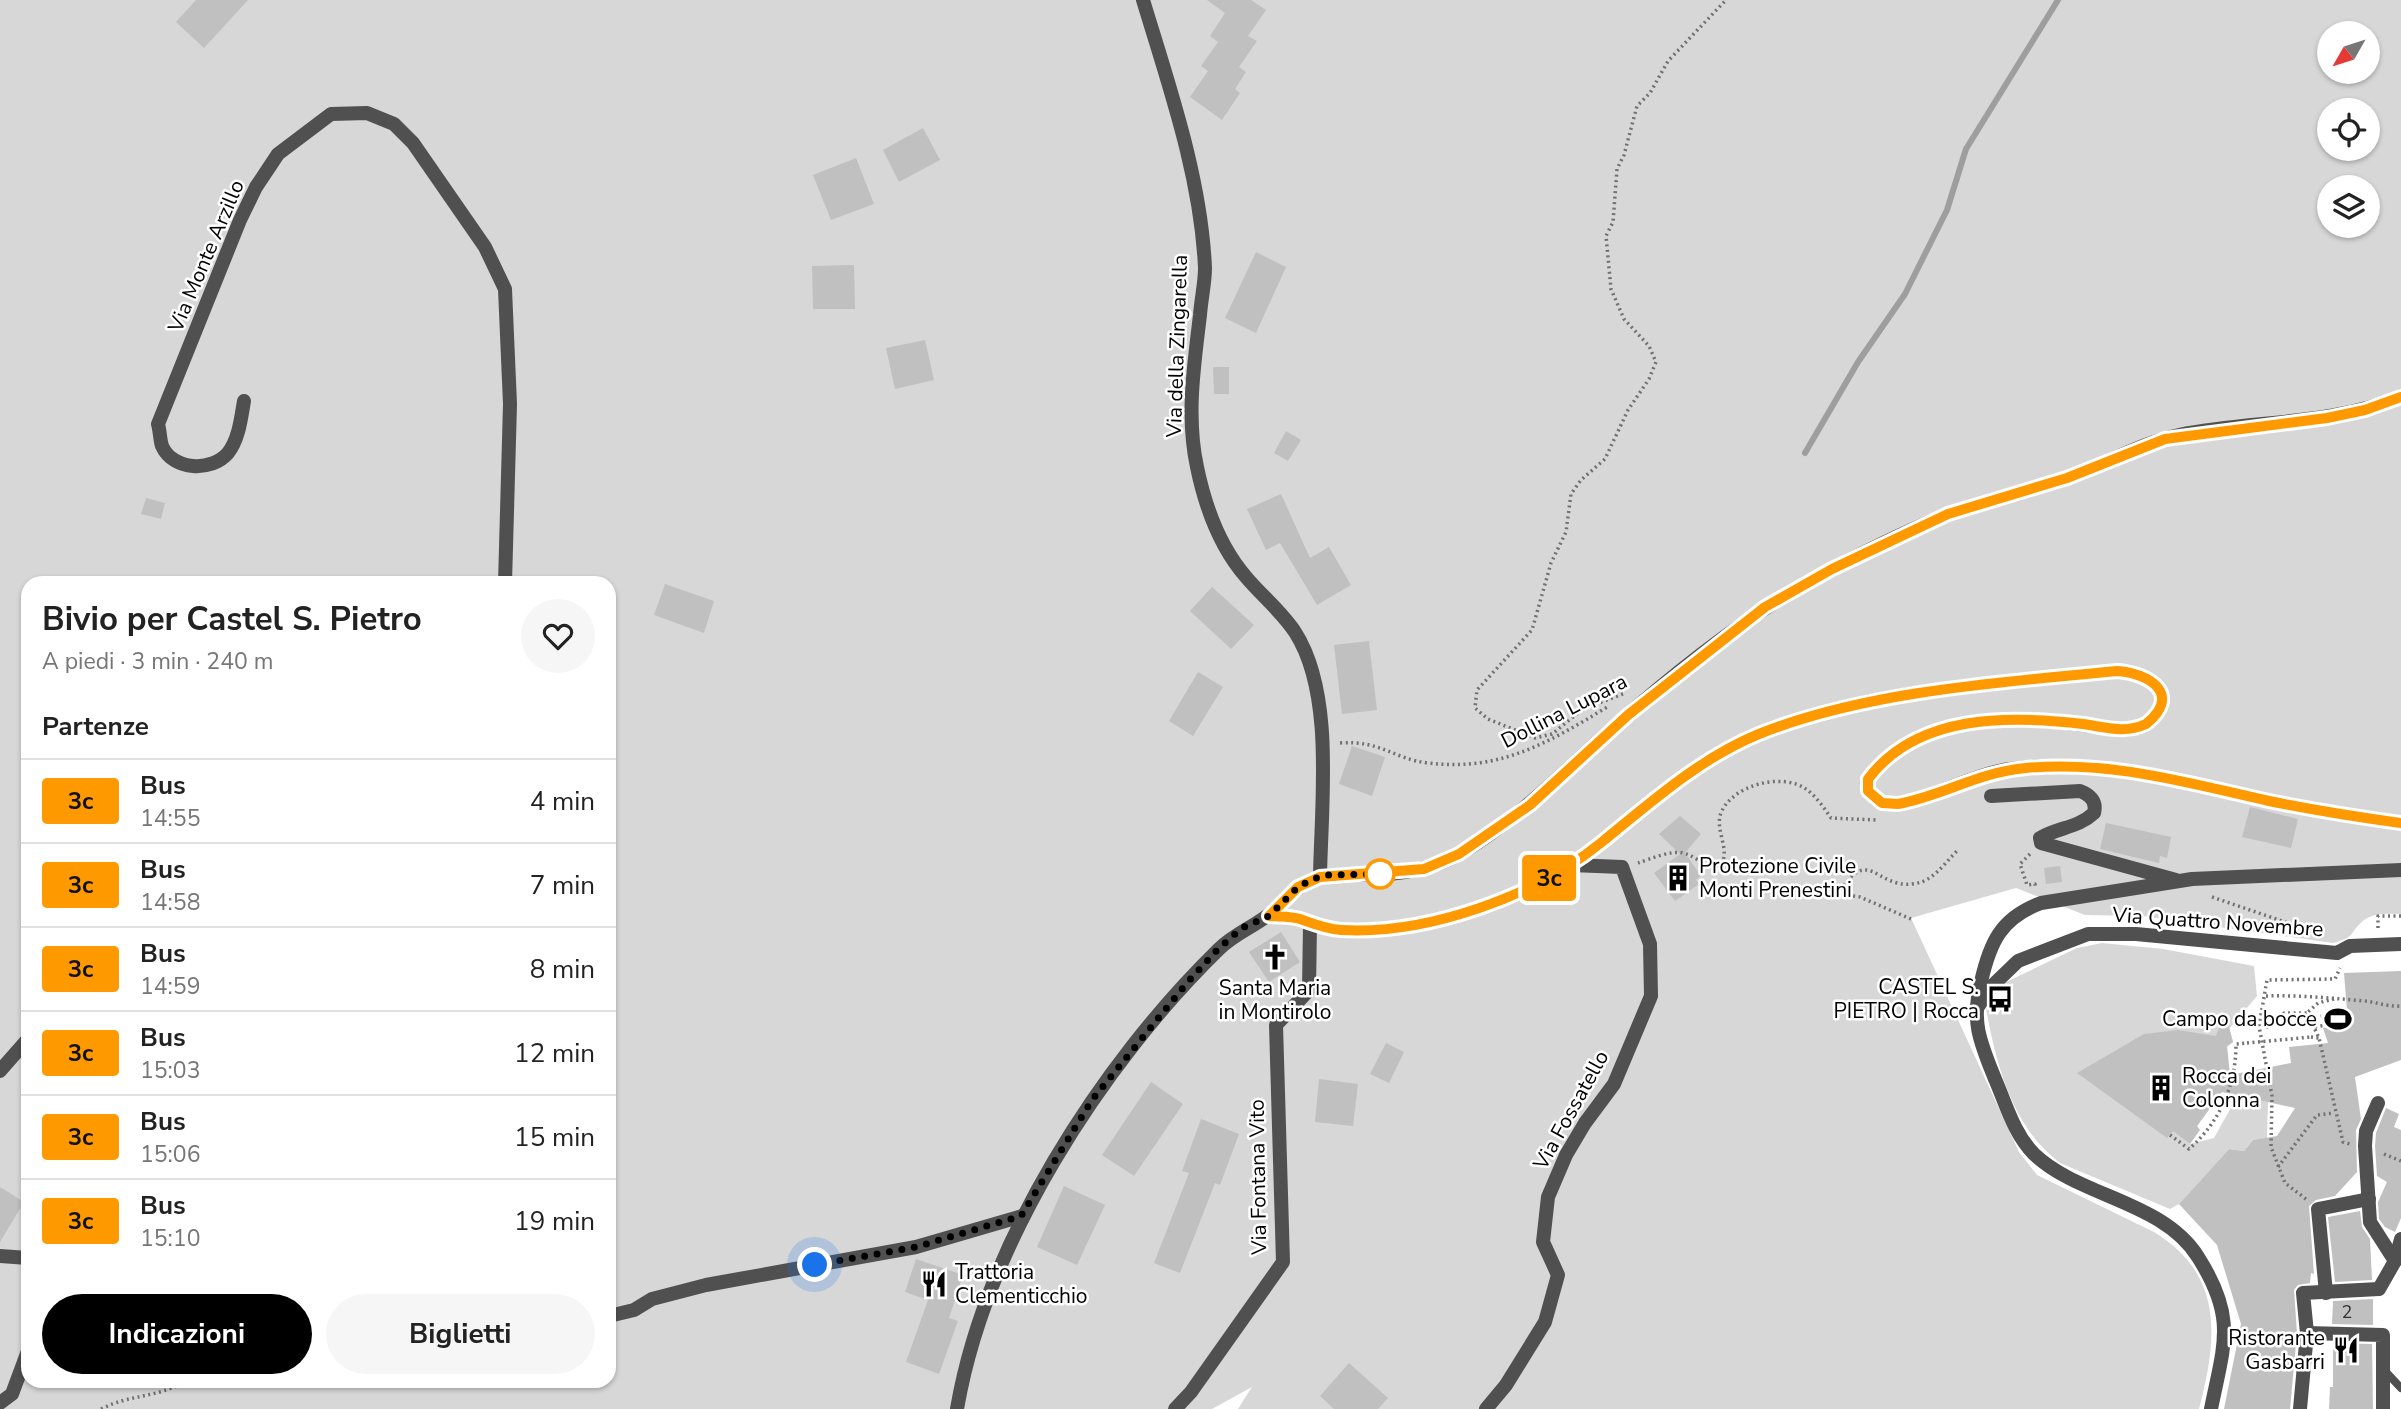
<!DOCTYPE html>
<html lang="it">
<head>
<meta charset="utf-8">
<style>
  body { margin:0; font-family:"Nunito Sans",sans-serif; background:#f6f6f6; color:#222; height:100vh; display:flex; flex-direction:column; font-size:26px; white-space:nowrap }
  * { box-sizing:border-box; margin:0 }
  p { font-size:23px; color:#767676 }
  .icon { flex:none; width:38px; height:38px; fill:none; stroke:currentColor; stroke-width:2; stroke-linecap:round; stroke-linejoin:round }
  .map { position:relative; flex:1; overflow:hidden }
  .panel { position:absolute; left:21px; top:576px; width:595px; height:812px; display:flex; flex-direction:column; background:#fff; border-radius:21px; box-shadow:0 2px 5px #0004 }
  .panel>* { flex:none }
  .badge { padding:0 14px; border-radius:5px; font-size:24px; line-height:46px }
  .needle { width:46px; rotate:231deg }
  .buttons { position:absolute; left:2317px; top:21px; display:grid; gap:14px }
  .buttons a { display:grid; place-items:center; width:63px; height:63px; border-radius:50%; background:#fff; box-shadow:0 2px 5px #0004; font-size:35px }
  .you { position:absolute; width:35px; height:35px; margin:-18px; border:5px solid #fff; border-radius:50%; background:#1a73e8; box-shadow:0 0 0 10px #1a73e833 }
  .map>.badge { position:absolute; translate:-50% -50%; box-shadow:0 0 0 4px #fff }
  h2 { padding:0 21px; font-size:26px; line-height:63px }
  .round { display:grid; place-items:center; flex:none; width:74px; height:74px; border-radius:37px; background:#f6f6f6 }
  .summary { display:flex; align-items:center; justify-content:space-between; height:119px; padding:0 21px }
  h1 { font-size:33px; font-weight:700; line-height:52px }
  .cta { display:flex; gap:14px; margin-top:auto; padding:14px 21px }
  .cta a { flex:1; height:80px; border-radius:42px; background:#000; color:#fff; font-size:28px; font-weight:700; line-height:80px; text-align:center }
  .cta a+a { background:#f6f6f6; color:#222 }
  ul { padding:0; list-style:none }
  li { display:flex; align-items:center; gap:21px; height:84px; padding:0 21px; border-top:2px solid #e0e0e0 }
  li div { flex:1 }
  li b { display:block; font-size:26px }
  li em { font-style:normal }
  li .badge { min-width:77px; font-weight:700; text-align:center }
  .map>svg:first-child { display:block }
</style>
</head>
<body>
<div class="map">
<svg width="2401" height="1409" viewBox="0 0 2401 1409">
  <rect width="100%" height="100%" fill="#fff"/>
  <!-- green -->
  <g fill="#d7d7d7" fill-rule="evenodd">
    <path d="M0 0H2401V914C2388 914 2374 912 2363 921 2348 933 2357 937 2333 943L2142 916 2085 915 2016 888 1911 918 2019 1152 2037 1175 2154 1232C2225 1275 2217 1340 2199 1409H1238L1252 1387 1212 1409H0ZM2329 33H2368V72H2329ZM2329 110H2368V149H2329ZM2329 187H2368V226H2329ZM28 583H609V1381H28Z"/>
    <path d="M2102 943 2163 949 2254 966 2257 996 2229 1029 2233 1042 2227 1047 2228 1082 2197 1126 2174 1131 2190 1144 2214 1138 2238 1095 2268 1102 2267 1138 2253 1140 2244 1151 2229 1149 2179 1204 2170 1209 2060 1163C2012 1127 1996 1064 1986 1008L1997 1015 2013 992 2002 984 2077 948Z"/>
  </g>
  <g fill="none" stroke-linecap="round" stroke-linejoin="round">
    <!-- stream -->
    <polyline stroke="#9e9e9e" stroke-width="6" points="1805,453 1858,362 1905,294 1947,210 1966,149 2058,0"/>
  </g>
  <!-- building -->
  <g fill="#c0c0c0">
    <polygon points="196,0 248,0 204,48 176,22"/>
    <polygon points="1207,0 1251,0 1266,10 1248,36 1257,41 1239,67 1246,72 1235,89 1240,93 1222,120 1190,97 1208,71 1201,66 1218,42 1210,36 1225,13"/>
    <polygon points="923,128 940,160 899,182 883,150"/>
    <polygon points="856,158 874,204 831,220 813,175"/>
    <polygon points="1256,252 1286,267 1256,333 1225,318"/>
    <polygon points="854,265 855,309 813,309 812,266"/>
    <polygon points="925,340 934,380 895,389 886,348"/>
    <polygon points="1213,367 1229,367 1229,394 1214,394"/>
    <polygon points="1286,431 1301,440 1288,461 1274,453"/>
    <polygon points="1281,494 1310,558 1329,547 1351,585 1317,605 1280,543 1266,550 1247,509"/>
    <polygon points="146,498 165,503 161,519 141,514"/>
    <polygon points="665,584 714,601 704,633 654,615"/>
    <polygon points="1212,587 1254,625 1231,649 1190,611"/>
    <polygon points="1369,641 1377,710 1342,714 1334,645"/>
    <polygon points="1198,672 1223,687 1193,736 1169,721"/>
    <polygon points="1352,746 1385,757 1372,796 1339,784"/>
    <polygon points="2250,807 2298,819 2291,848 2242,837"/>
    <polygon points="1680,816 1701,834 1685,853 1701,876 1696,880 1699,884 1675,901 1654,873 1680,854 1659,834"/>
    <polygon points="2106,823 2171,837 2167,858 2160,856 2159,863 2100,849"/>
    <polygon points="2060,866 2062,882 2046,884 2044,868"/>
    <polygon points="1281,932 1300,962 1269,982 1249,952"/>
    <polygon points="2401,971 2401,1060 2355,1077 2361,1119 2356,1130 2357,1172 2335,1196 2316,1200 2309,1206 2314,1274 2311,1273 2310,1283 2298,1285 2294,1290 2297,1333 2290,1409 2224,1409 2241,1324 2217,1245 2179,1204 2229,1149 2244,1151 2253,1140 2277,1136 2295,1108 2222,1092 2197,1126 2200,1130 2190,1144 2173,1131 2167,1138 2077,1073 2144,1034 2178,1030 2216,1036 2225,1011 2233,1042 2227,1046 2230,1075 2291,1063 2289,1047 2328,1043 2323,1028 2348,1023 2344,973"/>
    <polygon points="1386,1043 1404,1052 1389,1083 1370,1074"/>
    <polygon points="1319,1079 1358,1084 1353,1126 1315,1122"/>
    <polygon points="1151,1082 1183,1104 1134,1176 1102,1155"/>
    <polygon points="2386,1108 2399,1114 2394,1127 2401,1130 2401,1218 2395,1232 2385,1227 2379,1219 2378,1202 2387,1182 2377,1176 2375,1146 2376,1133"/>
    <polygon points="1201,1119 1239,1134 1220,1185 1215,1183 1180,1273 1154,1263 1189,1173 1182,1171"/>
    <polygon points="1064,1186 1105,1205 1077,1265 1037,1247"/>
    <polygon points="0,1187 24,1202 0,1242"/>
    <polygon points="2360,1211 2362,1227 2370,1239 2372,1280 2335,1282 2328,1217"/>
    <polygon points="916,1259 963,1275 949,1318 958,1321 939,1374 906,1362 928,1300 905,1292"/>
    <polygon points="2373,1299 2373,1325 2332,1324 2333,1301"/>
    <polygon points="2333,1343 2372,1344 2373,1409 2329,1409 2330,1387 2333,1387"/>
    <polygon points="1349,1363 1388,1398 1378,1409 1334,1409 1320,1396"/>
  </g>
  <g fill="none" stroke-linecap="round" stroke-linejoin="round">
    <!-- path -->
    <g stroke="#727272" stroke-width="3.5" stroke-dasharray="2 3.5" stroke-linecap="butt">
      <polyline points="1623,694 1583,709 1552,734 1535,738 1488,719 1475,708 1477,690 1532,630 1551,563 1566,532 1571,494 1581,480 1605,459 1628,410 1649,379 1656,362 1649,346 1624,319 1611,289 1606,236 1613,222 1617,169 1624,155 1637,106 1650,93 1668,61 1726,0"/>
      <path d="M1340 743C1381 740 1393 759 1428 763 1501 772 1549 742 1609 706"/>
      <polyline points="2030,854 2020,864 2027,885 2035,884 2036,889"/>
      <path d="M1638 863C1650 859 1671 850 1683 853 1697 856 1704 869 1720 865 1732 853 1714 829 1721 813 1732 785 1782 772 1806 789 1816 796 1824 808 1831 818L1877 820"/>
      <polyline points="2212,897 2317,933"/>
      <path d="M1911 919 1860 897 1838 894C1869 844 1875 888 1912 884 1934 882 1944 863 1959 849"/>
      <polyline points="2378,928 2378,916 2401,916"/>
      <path d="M2266 996C2299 995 2331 998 2364 1001 2377 1002 2387 1007 2401 1006"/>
      <polyline points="2334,999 2318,1003 2307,1013 2319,1038 2343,1142 2350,1144"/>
      <polyline points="2310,1019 2321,1016"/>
      <polyline points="2315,1027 2333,1024"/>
      <polyline points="2266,1028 2284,1013 2307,1013"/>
      <polyline points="2311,1037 2319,1038"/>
      <path d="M2170 1135 2189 1149C2220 1122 2236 1085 2236 1044L2247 1043"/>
      <polyline points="2384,1154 2401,1161"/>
      <polyline points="2278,1167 2317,1115 2334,1113"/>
      <polyline points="2306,1199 2285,1183 2271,1147 2272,1096 2259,1026 2267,980 2335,979 2340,968"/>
      <path d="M101 1409C130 1394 158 1398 186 1381"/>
    </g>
    <!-- service -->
    <polyline stroke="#505050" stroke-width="8" points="2385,1371 2401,1388"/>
    <!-- minor -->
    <g stroke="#505050" stroke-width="14">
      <path d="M1143 0C1169 86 1201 177 1205 268 1205 283 1201 300 1200 315 1194 366 1186 416 1197 467 1205 506 1220 547 1246 577 1262 596 1282 612 1295 632 1335 694 1321 805 1320 877"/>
      <path d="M244 401C241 418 239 439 228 453 212 472 173 471 162 446 160 440 160 431 158 424L240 220 256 187 278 154 331 114 367 113 394 124 413 143 485 247 505 289 510 404 505 583"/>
      <path d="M1991 796 2080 791C2090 795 2097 801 2094 813 2078 828 2059 827 2040 838L2041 843 2176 880"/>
      <polyline points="1975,1011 1992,986 2018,961 2088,934 2136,934 2337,953 2350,946 2401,944"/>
      <polyline points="0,1071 28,1039"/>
      <polyline points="2378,1103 2366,1131 2365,1146 2370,1222 2395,1261"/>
      <polyline points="0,1256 28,1258"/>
      <polyline points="2326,1293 2318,1209 2369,1199"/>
      <polyline points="609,1316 634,1310 652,1299 706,1285 916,1247 1022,1216"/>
      <polyline points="2307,1333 2383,1335 2383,1409"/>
      <polyline points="0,1403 12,1394 28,1351"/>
      <polyline points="1175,1409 1191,1392 1283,1262 1276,1025 1309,990 1310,924"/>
      <polyline points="1486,1409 1506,1385 1545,1322 1558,1275 1543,1242 1548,1197 1566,1155 1585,1123 1614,1084 1651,996 1650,944 1622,867 1571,865"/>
      <polyline points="2300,1409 2307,1333 2303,1293 2379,1289 2395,1261 2401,1239"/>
    </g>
    <!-- tertiary -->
    <g stroke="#505050" stroke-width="14">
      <path d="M1269 916C1279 917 1290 916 1300 919 1314 923 1326 929 1341 930 1425 935 1532 897 1598 845 1648 805 1698 759 1759 734 1870 689 1999 683 2118 671 2151 674 2181 694 2146 725 2125 734 2104 727 2083 725 2009 715 1917 714 1868 779V791L1882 803 1898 804C1936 797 1971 775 2010 769 2099 757 2183 782 2269 801 2313 810 2357 817 2401 823"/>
      <path d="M957 1409C985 1245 1101 1064 1219 949 1235 933 1256 926 1272 912 1285 902 1294 889 1308 882 1326 873 1344 875 1364 875 1398 875 1433 870 1463 852 1521 817 1565 770 1615 726 1680 668 1751 612 1828 571 1866 551 1907 530 1947 515 1985 500 2026 492 2065 479 2103 466 2139 443 2179 435 2255 420 2326 426 2401 397"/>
      <path d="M2211 1409C2224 1344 2237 1318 2198 1257 2163 1201 2079 1197 2034 1154 2014 1134 2006 1104 1995 1079 1980 1042 1971 1022 1981 982 1990 942 2001 918 2041 903L2192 879 2401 870"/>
    </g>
    <!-- path-bridge -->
    <polyline stroke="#727272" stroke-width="3.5" stroke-dasharray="2 3.5" stroke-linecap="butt" points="2247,1043 2311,1037"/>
  </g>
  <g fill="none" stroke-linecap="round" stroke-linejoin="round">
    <!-- line casing -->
    <g stroke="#fff" stroke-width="16">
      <path id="line" d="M2401 397 2365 410 2327 418 2165 439 2067 478 1948 514 1832 569 1765 607 1628 715 1530 805 1459 854 1424 869 1320 877 1298 887 1269 916C1279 917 1290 916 1300 919 1314 924 1326 929 1341 930 1427 935 1536 896 1602 842 1650 803 1700 758 1759 734 1866 691 2003 682 2118 671 2151 674 2182 695 2146 724 2125 734 2104 727 2083 724 2008 715 1917 714 1868 779V791L1882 803 1898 804C1942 796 1979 772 2026 768 2110 760 2188 783 2269 801 2313 810 2357 817 2401 823"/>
    </g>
    <!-- line -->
    <use href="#line" stroke="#f90" stroke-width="10"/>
    <!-- walk -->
    <polyline stroke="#000" stroke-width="7" stroke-dasharray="0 12.6" points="815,1265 916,1247 1021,1216 1092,1100 1186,984 1219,948 1242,928 1269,916 1298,887 1313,879 1328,875 1384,874 1380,874"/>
  </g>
  <!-- icons -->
  <defs>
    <g id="building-bare" transform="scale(2.1)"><path d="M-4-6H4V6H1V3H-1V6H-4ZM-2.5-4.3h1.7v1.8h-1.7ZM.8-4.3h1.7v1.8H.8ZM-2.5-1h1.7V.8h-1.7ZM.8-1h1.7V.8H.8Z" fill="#000" stroke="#fff" stroke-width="2.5" paint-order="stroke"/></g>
    <g id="church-bare" transform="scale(2.1)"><path d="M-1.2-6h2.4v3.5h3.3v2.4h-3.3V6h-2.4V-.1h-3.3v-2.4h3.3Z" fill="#000" stroke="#fff" stroke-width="2.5" paint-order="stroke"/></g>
    <g id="bus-bare" transform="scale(2.1)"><path d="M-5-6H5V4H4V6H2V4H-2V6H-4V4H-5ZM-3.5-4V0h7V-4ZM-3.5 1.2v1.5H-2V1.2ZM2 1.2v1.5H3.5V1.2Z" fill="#000" stroke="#fff" stroke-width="2.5" paint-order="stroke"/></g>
    <g id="stadium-bare" transform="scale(2.1)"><path d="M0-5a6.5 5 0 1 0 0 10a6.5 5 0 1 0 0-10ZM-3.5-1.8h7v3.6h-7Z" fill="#000" stroke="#fff" stroke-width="2.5" paint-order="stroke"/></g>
    <g id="restaurant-bare" transform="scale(2.1)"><path d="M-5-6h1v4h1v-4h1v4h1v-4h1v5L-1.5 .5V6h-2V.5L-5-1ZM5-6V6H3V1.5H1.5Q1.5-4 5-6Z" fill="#000" stroke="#fff" stroke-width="2.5" paint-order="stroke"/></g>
  </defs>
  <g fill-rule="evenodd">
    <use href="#building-bare" x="1678" y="878"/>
    <use href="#church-bare" x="1275" y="957"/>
    <use href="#bus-bare" x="2000" y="999"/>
    <use href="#stadium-bare" x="2338" y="1019"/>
    <use href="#building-bare" x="2161" y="1088"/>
    <use href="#restaurant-bare" x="934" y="1284"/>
    <use href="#restaurant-bare" x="2346" y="1350"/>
  </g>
  <!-- markers -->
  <circle fill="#fff" stroke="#f90" stroke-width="3.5" cx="1380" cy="874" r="14"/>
  <g text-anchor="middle" stroke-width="5" stroke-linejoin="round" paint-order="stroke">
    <!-- number labels -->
    <g font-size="18" fill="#303030">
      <text x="2347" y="1318">2</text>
    </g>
    <!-- street labels -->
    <g font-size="21" fill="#000" stroke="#fff">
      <text transform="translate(206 256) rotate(-67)" y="7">Via Monte Arzillo</text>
      <text transform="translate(1177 346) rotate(-88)" y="7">Via della Zingarella</text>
      <text transform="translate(1564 711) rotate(-27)" y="7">Dollina Lupara</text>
      <text transform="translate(2218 922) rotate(4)" y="7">Via Quattro Novembre</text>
      <text transform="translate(1571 1110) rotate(-61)" y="7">Via Fossatello</text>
      <text transform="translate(1258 1177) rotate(-91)" y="7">Via Fontana Vito</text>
    </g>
    <!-- poi labels -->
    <g font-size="21" fill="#000" stroke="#fff" text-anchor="start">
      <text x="1699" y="873">Protezione Civile<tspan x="1699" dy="24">Monti Prenestini</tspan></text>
      <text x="1979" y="994" text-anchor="end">CASTEL S.<tspan x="1979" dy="24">PIETRO | Rocca</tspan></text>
      <text x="1275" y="995" text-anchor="middle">Santa Maria<tspan x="1275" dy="24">in Montirolo</tspan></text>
      <text x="2317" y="1026" text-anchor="end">Campo da bocce</text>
      <text x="2182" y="1083">Rocca dei<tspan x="2182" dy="24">Colonna</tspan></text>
      <text x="955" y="1279">Trattoria<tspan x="955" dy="24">Clementicchio</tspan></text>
      <text x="2325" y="1345" text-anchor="end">Ristorante<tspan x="2325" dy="24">Gasbarri</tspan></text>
    </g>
  </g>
</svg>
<div class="buttons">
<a><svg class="needle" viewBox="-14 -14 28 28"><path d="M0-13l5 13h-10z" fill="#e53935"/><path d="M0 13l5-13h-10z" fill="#767676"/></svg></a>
<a><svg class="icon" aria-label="locate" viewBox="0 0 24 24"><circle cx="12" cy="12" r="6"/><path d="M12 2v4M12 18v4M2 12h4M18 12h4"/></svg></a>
<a><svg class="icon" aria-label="layers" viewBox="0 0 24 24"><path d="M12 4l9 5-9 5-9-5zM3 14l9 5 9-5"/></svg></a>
</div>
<div class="you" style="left:815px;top:1265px"></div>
<b class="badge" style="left:1549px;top:878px;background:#f90;color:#111">3c</b>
<section class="panel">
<div class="summary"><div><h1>Bivio per Castel S. Pietro</h1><p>A piedi · 3 min · 240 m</p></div><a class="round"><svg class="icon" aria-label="heart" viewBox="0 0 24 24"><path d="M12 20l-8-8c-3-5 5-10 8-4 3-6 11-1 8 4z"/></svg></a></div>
<h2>Partenze</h2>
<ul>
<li><span class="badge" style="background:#f90;color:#111">3c</span><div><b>Bus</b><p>14:55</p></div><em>4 min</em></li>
<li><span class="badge" style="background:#f90;color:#111">3c</span><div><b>Bus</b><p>14:58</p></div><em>7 min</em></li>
<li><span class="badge" style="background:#f90;color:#111">3c</span><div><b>Bus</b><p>14:59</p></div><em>8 min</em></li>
<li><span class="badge" style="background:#f90;color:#111">3c</span><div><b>Bus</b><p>15:03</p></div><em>12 min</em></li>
<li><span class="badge" style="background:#f90;color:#111">3c</span><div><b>Bus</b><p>15:06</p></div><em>15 min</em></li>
<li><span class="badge" style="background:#f90;color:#111">3c</span><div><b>Bus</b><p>15:10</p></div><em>19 min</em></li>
</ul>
<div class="cta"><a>Indicazioni</a><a>Biglietti</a></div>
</section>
</div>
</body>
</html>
